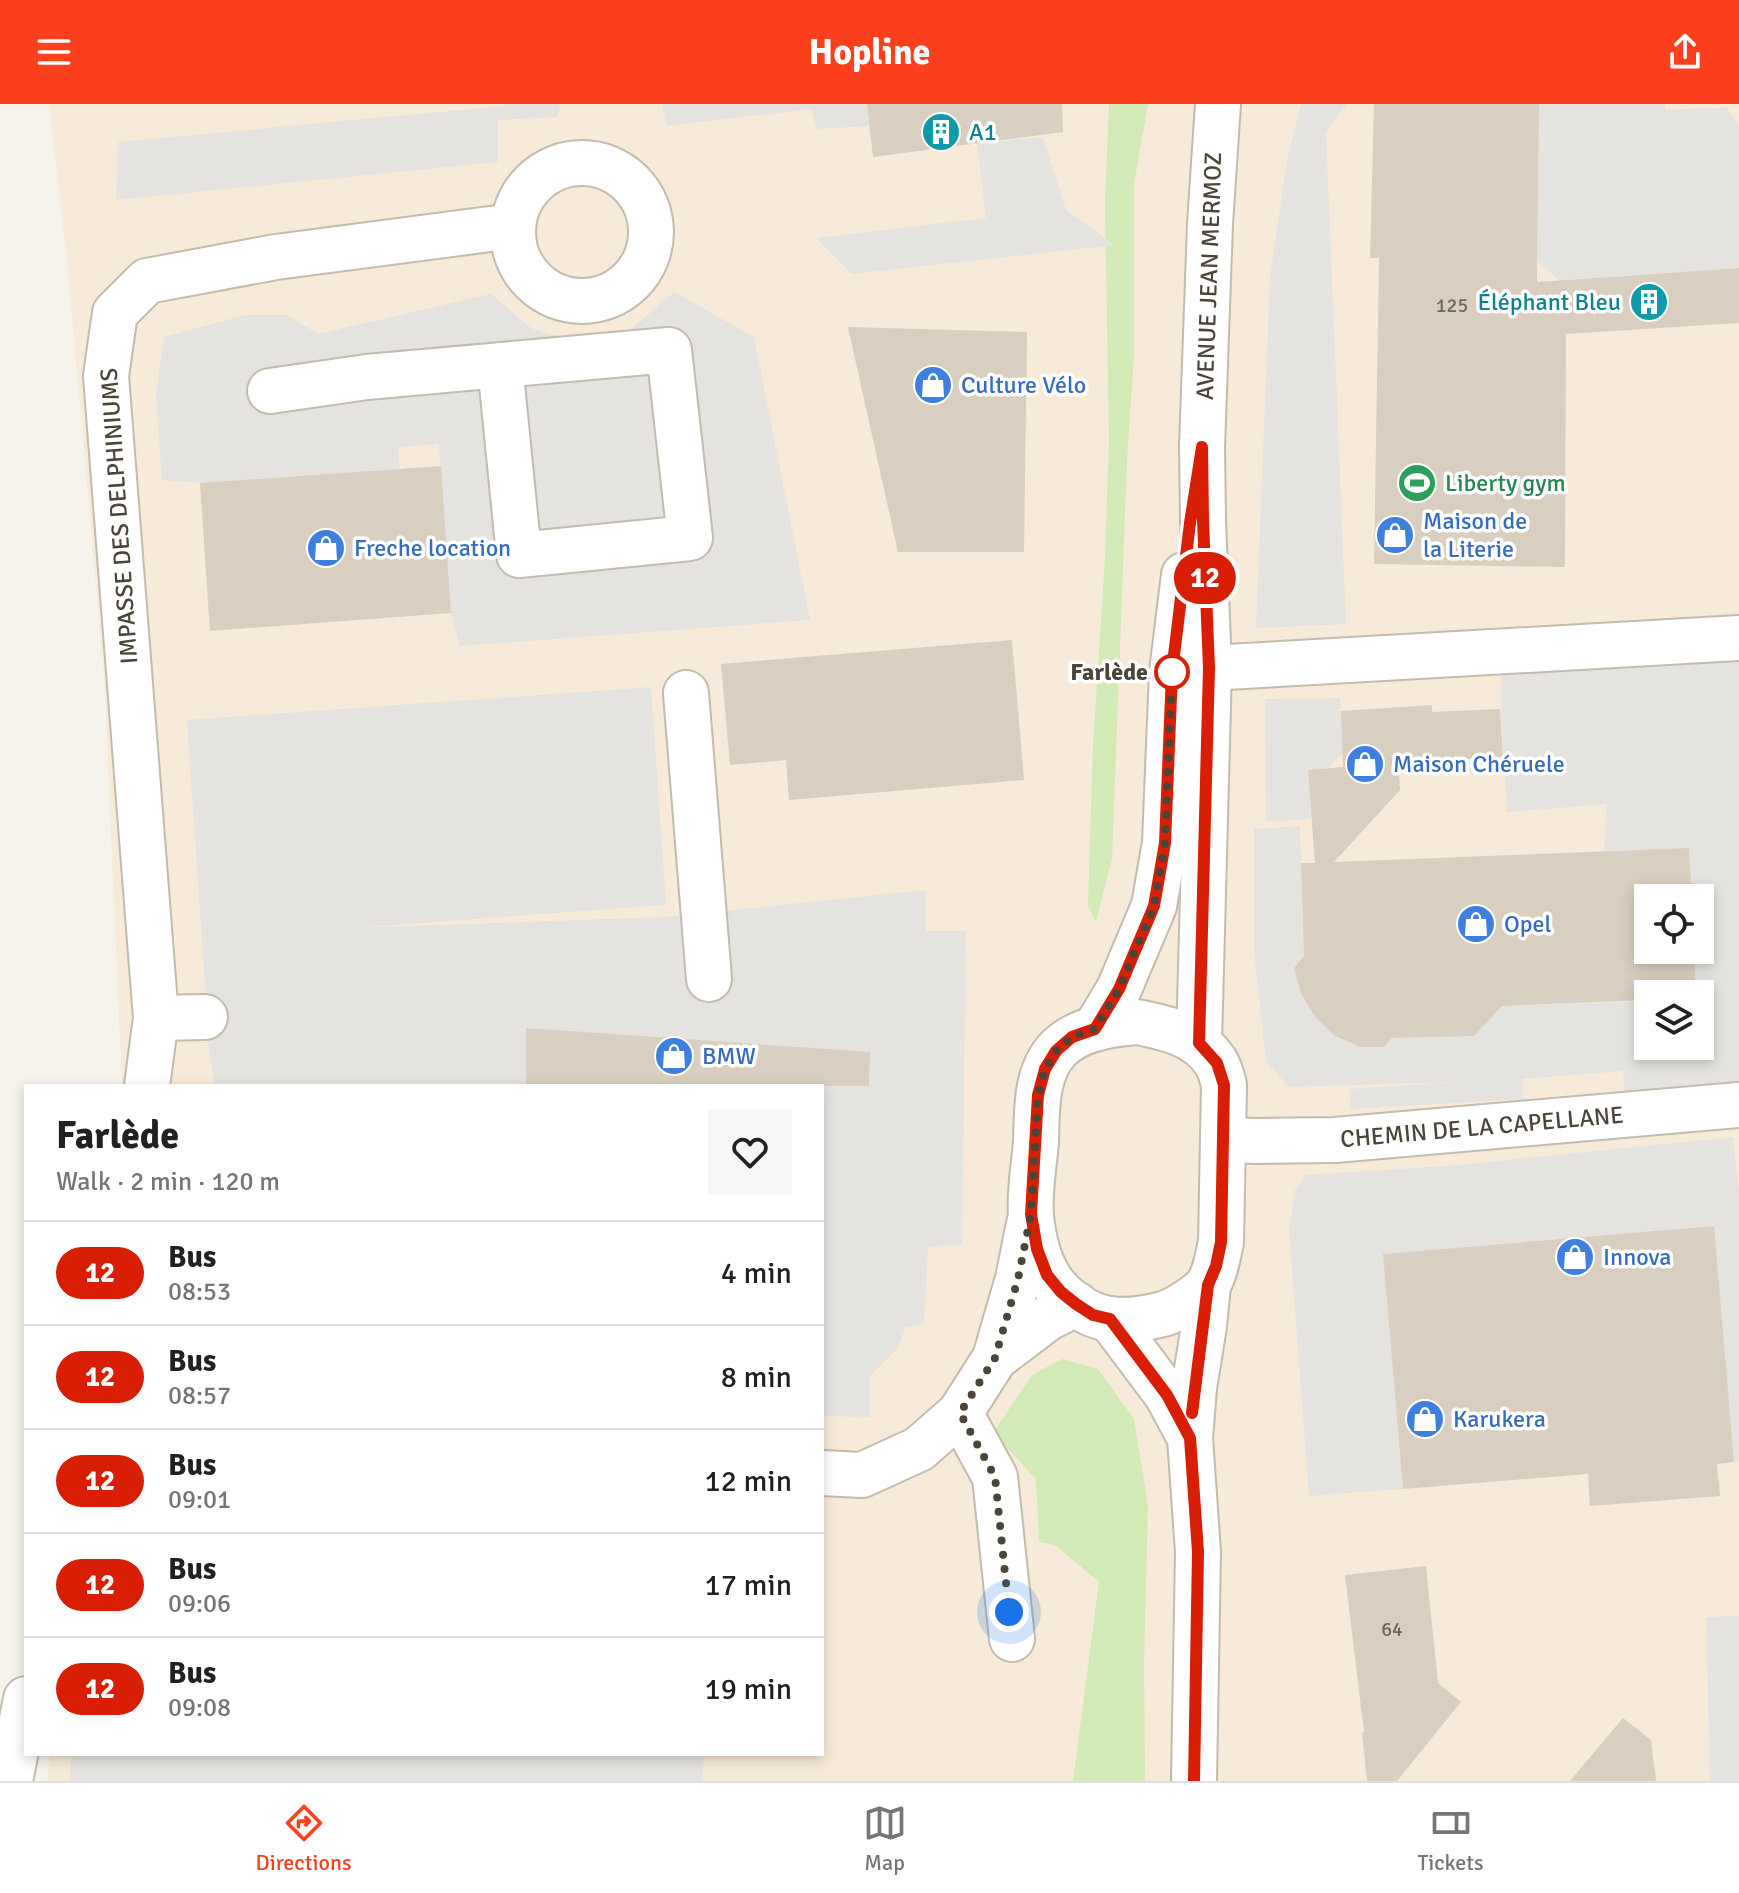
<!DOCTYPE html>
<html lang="en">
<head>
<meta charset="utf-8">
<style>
  body { margin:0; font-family:Signika,sans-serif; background:#f6f6f6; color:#202124; height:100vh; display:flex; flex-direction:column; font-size:30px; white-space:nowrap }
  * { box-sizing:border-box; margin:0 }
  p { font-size:26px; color:#757577 }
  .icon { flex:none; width:44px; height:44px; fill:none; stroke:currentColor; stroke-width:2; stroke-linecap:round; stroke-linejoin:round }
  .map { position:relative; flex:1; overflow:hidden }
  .details { position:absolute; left:24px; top:980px; width:800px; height:672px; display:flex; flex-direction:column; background:#fff; border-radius:0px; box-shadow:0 4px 12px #0003 }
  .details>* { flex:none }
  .badge { padding:0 16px; border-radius:26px; font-size:28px; line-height:52px }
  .controls { position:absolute; left:1634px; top:780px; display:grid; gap:16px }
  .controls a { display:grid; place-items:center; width:80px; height:80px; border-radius:0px; background:#fff; box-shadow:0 4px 12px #0003; font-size:40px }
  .you { position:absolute; width:40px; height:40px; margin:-20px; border:6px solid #fff; border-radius:50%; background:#1a73e8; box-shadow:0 0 0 12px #1a73e833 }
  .map>.badge { position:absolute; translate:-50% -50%; box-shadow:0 0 0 4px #fff }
  .round { display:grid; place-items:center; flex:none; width:84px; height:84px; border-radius:0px; background:#f6f6f6 }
  .headline { display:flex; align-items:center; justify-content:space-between; height:136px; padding:0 32px }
  h1 { font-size:38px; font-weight:800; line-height:60px }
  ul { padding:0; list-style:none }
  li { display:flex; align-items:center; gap:24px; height:104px; padding:0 32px; border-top:2px solid #e0e0e0 }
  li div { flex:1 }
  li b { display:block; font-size:30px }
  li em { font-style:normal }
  li .badge { min-width:88px; font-weight:700; text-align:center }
  header { display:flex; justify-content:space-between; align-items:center; height:104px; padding:0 32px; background:#fc3f1d; color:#fff; font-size:36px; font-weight:800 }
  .menu { display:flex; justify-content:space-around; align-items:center; height:112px; border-top:2px solid #e0e0e0; background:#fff; font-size:22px; color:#757577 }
  .menu a { display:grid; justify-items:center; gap:4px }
  .menu .selected { color:#fc3f1d }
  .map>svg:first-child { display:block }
</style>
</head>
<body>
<header><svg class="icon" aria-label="menu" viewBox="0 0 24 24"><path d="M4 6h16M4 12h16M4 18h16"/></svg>Hopline<svg class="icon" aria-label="share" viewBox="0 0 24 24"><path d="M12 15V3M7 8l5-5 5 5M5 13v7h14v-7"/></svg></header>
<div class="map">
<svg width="1739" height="1677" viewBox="0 0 1739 1677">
  <rect width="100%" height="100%" fill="#f6f3ec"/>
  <!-- commercial -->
  <path fill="#f7ead8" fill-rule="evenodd" d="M49 0H1739V1677H47L50 1650H822V982H122L104 571 67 157ZM1648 794H1700V846H1648ZM1648 890H1700V942H1648Z"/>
  <!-- green -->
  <g fill="#d2eab5">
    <polygon points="1109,0 1148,0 1134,80 1134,251 1127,357 1112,755 1096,818 1088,802 1093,641 1105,455 1109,336 1105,100"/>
    <polygon points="1062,1255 1098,1265 1134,1315 1148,1402 1144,1557 1145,1677 1073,1677 1099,1478 1055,1441 1039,1438 1036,1375 993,1329 1032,1271"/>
  </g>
  <!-- parking -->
  <g fill="#e5e3e0">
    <polygon points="505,0 561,0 557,13 498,16 498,58 116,96 118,38 504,2"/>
    <polygon points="662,0 867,0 869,22 817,25 811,5 667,22"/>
    <polygon points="1301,0 1347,0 1326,28 1346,520 1256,524 1270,173 1287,56"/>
    <polygon points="1539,0 1665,0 1665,6 1727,3 1739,22 1739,164 1559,176 1537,157"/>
    <polygon points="1043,33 1066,106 1115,141 852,170 816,134 986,114 977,39"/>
    <polygon points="674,188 754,233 810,516 460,542 451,509 439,340 398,343 400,365 200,379 162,376 156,292 164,233 245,211 287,211 318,230 491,190 531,224 570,237 630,226"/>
    <polygon points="1739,555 1739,978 1625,988 1623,967 1523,975 1523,995 1351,1005 1349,985 1456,978 1289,983 1266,958 1254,846 1254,725 1300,722 1304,852 1294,864 1301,890 1316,914 1335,932 1359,943 1384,943 1392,934 1473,931 1502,902 1648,897 1648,942 1700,942 1700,890 1696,890 1694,846 1700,846 1700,794 1692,794 1689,744 1604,747 1607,700 1507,708 1501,605 1501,571 1685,556"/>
    <polygon points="651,583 666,801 353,824 665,813 926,786 926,827 966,827 962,1141 928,1143 924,1220 905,1224 898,1244 870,1272 870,1313 822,1312 822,982 214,982 205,913 205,881 187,616"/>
    <polygon points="1340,594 1343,649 1328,664 1308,667 1311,715 1266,718 1265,595"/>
    <polygon points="1733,1033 1739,1090 1739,1357 1734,1358 1713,1122 1383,1150 1403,1385 1309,1392 1289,1126 1295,1085 1306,1071 1459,1061"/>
    <polygon points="1739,1512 1739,1677 1710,1677 1706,1513"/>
    <polygon points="71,1650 704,1650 702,1677 70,1677"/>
  </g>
  <!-- building -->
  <g fill="#d8cfc1">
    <polygon points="867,0 1062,0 1063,28 873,53"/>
    <polygon points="1374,0 1539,0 1537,178 1739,164 1739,219 1566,230 1565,463 1374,460 1379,154 1370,154"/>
    <polygon points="848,223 1027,228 1024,448 898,448"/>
    <polygon points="441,362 451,509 210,527 200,379"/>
    <polygon points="1012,536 1024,676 789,696 786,656 730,661 721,560"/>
    <polygon points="1432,601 1432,608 1500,605 1503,653 1398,658 1400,686 1334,758 1689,744 1692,794 1648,794 1648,846 1694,846 1696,890 1648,890 1648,896 1502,902 1474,932 1392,934 1384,943 1360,943 1335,932 1316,914 1301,890 1294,864 1304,852 1301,759 1315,759 1308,666 1343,663 1341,607"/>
    <polygon points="526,924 870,948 869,982 526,982"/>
    <polygon points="1714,1122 1734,1358 1717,1360 1720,1392 1590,1402 1588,1370 1403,1385 1383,1150"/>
    <polygon points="1426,1462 1438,1579 1461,1598 1397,1677 1367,1677 1362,1629 1364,1628 1345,1471"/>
    <polygon points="1623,1614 1651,1636 1656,1677 1570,1677"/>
  </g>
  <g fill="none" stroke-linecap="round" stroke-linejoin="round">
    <!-- minor casing -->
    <g stroke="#c2bbae" stroke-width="48">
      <g id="minor">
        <circle cx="582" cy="128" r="69"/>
        <polyline points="270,287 367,273 669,246 690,434 519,451 500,261"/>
        <polyline points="1209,564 1739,534"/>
        <polyline points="686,589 709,875"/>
        <polyline points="156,914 205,913"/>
        <path d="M1137 918C1167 924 1197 930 1215 957 1220 964 1222 973 1224 981L1221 1138C1218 1151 1216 1167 1209 1179 1203 1190 1172 1209 1159 1211 1143 1215 1126 1217 1110 1215 1086 1212 1059 1192 1047 1170 1038 1154 1033 1131 1031 1112 1029 1088 1034 1062 1036 1038 1037 1008 1035 969 1058 945 1078 925 1109 920 1137 918Z"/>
        <polyline points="1095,925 1119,885 1154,802 1165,739 1172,568 1184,471"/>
        <polyline points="1199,939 1209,564 1203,416 1202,343 1210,120 1218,0"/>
        <polyline points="147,982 156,914 106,272 115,209 147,177 276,153 513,122"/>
        <polyline points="1224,1036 1258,1037 1335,1036 1739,1001"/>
        <polyline points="1110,1215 1167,1291 1190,1334"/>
        <polyline points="995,1254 1048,1214 1076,1200"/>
        <polyline points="960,1309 995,1373 1012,1535"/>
        <polyline points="822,1369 862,1371 919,1345 960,1309 995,1254 1018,1175 1029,1120"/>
        <polyline points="10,1677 26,1595"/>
        <polyline points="1194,1677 1198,1448 1190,1334 1194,1284 1204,1222 1208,1181"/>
      </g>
    </g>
    <!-- minor -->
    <use href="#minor" stroke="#fff" stroke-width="44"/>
  </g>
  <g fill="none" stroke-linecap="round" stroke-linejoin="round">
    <!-- line casing -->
    <g stroke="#fff" stroke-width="18">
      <polyline id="line" points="1192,1309 1208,1181 1216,1162 1221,1138 1224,981 1217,959 1199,939 1209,564 1203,416 1202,343 1190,419 1172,568 1165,739 1154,802 1119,885 1095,925 1072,933 1056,947 1045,965 1038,991 1031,1110 1037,1145 1047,1171 1061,1188 1076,1200 1093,1211 1110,1215 1167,1291 1190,1334 1198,1448 1194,1677"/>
    </g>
    <!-- line -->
    <use href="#line" stroke="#d81e05" stroke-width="12"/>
    <!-- walk -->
    <polyline stroke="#4b4439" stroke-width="8" stroke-dasharray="0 14.4" points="1009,1508 995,1373 960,1309 995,1254 1018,1175 1031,1110 1038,991 1045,965 1056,947 1072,933 1095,925 1119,885 1154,802 1165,739 1172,568"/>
  </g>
  <!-- icons -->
  <defs>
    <g id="building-disc" transform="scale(2)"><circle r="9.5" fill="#0f9aa8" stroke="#fff"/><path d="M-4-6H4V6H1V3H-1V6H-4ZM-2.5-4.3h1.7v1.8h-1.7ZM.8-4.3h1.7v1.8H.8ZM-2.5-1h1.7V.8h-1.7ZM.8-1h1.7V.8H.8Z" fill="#fff"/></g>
    <g id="shop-disc" transform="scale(2)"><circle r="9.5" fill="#3f7fe0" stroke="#fff"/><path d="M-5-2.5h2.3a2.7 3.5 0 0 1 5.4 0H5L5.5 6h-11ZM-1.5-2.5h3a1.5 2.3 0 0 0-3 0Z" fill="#fff"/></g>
    <g id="stadium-disc" transform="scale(2)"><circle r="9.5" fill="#2e9e5b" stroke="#fff"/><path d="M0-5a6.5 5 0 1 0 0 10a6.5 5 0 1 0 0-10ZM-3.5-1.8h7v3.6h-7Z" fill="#fff"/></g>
  </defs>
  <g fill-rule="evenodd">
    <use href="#building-disc" x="941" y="28"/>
    <use href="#building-disc" x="1649" y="198"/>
    <use href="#shop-disc" x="933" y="281"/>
    <use href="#stadium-disc" x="1417" y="379"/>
    <use href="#shop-disc" x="1395" y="431"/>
    <use href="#shop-disc" x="326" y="444"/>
    <use href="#shop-disc" x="1365" y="660"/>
    <use href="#shop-disc" x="1476" y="820"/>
    <use href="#shop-disc" x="674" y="952"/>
    <use href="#shop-disc" x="1575" y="1153"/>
    <use href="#shop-disc" x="1425" y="1315"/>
  </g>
  <!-- markers -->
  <circle fill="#fff" stroke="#d81e05" stroke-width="4" cx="1172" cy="568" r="16"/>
  <g text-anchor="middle" stroke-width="7" stroke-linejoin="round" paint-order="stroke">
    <!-- number labels -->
    <g font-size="20" fill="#6e675b">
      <text x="1452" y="208">125</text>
      <text x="1392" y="1532">64</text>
    </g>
    <!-- culture labels -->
    <g font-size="24" fill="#0d838f" stroke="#fff" text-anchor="start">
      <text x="969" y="36">A1</text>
      <text x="1621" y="206" text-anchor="end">Éléphant Bleu</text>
    </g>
    <!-- street labels -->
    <g font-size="24" fill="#4b4439" stroke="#fff">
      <text transform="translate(1209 172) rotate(-88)" y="8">AVENUE JEAN MERMOZ</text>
      <text transform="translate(119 412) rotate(-94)" y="8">IMPASSE DES DELPHINIUMS</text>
      <text transform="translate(1482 1023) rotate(-5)" y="8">CHEMIN DE LA CAPELLANE</text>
    </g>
    <!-- shop labels -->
    <g font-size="24" fill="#366cbe" stroke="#fff" text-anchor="start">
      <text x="961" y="289">Culture Vélo</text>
      <text x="1423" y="425">Maison de<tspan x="1423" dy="28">la Literie</tspan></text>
      <text x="354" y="452">Freche location</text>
      <text x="1393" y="668">Maison Chéruele</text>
      <text x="1504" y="828">Opel</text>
      <text x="702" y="960">BMW</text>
      <text x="1603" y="1161">Innova</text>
      <text x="1453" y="1323">Karukera</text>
    </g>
    <!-- leisure labels -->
    <g font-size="24" fill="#27864d" stroke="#fff" text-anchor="start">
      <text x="1445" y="387">Liberty gym</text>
    </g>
    <!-- stop labels -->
    <g font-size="24" font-weight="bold" fill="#4b4439" stroke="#fff" text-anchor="end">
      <text x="1148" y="576">Farlède</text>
    </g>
  </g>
</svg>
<div class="controls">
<a><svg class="icon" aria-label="locate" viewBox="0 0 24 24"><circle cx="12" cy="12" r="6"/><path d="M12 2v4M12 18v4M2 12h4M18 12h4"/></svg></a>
<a><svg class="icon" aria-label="layers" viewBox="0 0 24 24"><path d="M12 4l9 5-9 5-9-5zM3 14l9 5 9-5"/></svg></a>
</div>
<div class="you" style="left:1009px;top:1508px"></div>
<b class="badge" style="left:1205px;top:474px;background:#d81e05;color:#fff">12</b>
<section class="details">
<div class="headline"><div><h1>Farlède</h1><p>Walk · 2 min · 120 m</p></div><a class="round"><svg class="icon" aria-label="heart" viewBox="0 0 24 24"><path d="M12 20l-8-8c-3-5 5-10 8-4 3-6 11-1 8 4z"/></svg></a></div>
<ul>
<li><span class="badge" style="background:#d81e05;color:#fff">12</span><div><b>Bus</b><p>08:53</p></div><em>4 min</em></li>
<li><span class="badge" style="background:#d81e05;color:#fff">12</span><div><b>Bus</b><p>08:57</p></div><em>8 min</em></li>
<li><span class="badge" style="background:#d81e05;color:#fff">12</span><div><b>Bus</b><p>09:01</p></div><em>12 min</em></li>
<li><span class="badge" style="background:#d81e05;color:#fff">12</span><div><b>Bus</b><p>09:06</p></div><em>17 min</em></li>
<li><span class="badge" style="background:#d81e05;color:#fff">12</span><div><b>Bus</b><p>09:08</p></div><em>19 min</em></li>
</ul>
</section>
</div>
<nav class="menu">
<a class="selected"><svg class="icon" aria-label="directions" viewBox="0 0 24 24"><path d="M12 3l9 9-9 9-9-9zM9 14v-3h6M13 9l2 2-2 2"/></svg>Directions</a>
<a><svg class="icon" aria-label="map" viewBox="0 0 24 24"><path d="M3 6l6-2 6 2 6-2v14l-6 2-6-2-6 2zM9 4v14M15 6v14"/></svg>Map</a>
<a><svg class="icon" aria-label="tickets" viewBox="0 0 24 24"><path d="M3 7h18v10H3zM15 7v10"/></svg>Tickets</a>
</nav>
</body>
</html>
